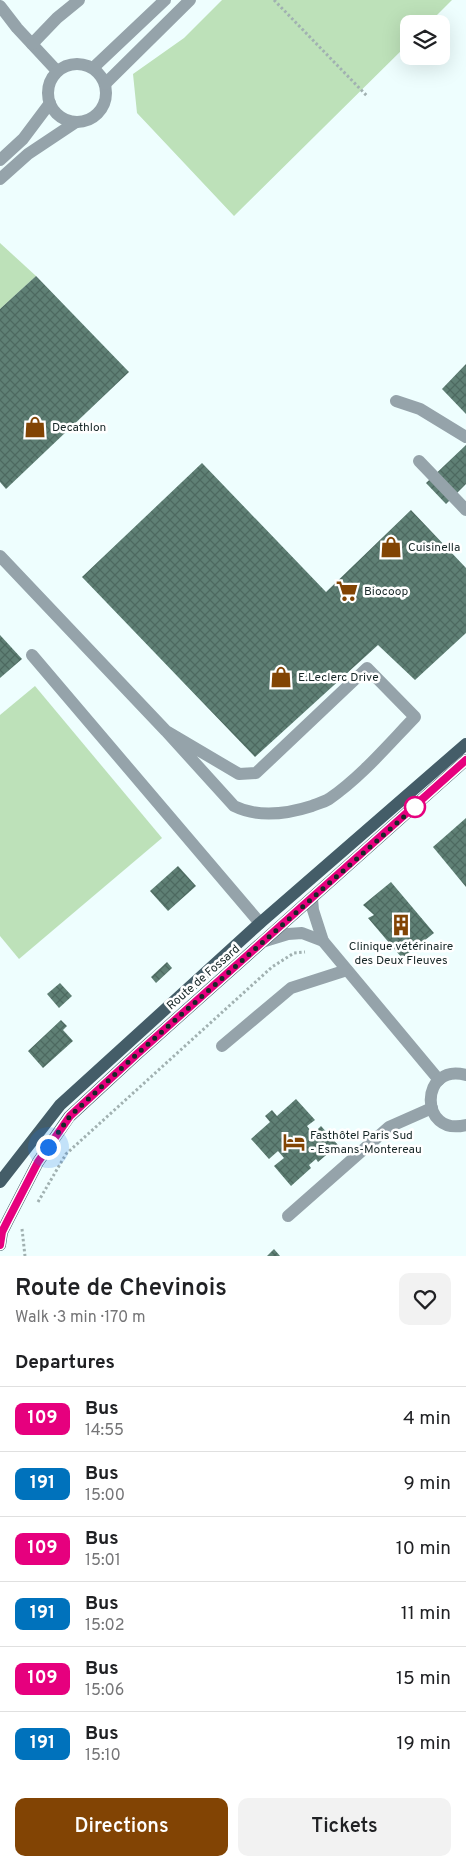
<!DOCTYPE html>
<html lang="en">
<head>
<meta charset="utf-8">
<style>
  body { margin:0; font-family:Overpass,sans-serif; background:#f2f2f2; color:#202124; height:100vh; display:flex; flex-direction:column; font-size:19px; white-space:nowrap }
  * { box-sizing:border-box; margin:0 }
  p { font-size:16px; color:#757577 }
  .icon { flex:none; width:28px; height:28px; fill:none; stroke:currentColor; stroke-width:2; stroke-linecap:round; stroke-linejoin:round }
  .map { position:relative; height:1256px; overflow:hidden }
  .panel { display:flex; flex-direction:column; background:#fff; flex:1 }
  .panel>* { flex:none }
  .badge { padding:0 10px; border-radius:8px; font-size:18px; line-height:32px }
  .tools { position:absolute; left:400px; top:15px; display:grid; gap:10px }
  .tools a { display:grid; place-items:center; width:50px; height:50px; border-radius:10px; background:#fff; box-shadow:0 5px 20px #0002; font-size:25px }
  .you { position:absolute; width:25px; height:25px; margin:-12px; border:4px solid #fff; border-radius:50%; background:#1a73e8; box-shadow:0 0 0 8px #1a73e833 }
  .map>.badge { position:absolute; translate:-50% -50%; box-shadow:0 0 0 2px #fff }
  h2 { padding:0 15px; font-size:19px; line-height:45px }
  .round { display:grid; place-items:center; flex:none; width:52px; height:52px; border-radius:10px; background:#f2f2f2 }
  .summary { display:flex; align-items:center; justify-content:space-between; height:85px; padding:0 15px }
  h1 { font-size:24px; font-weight:600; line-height:38px }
  .action { display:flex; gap:10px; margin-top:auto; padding:10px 15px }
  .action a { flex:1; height:58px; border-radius:10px; background:#824404; color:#fff; font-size:20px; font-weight:600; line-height:58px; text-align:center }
  .action a+a { background:#f2f2f2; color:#202124 }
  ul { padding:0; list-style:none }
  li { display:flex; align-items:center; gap:15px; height:65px; padding:0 15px; border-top:1px solid #e0e0e0 }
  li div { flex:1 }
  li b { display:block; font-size:19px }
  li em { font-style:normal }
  li .badge { min-width:55px; font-weight:700; text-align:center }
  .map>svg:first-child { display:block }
</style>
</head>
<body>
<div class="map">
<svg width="466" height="1256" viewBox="0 0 466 1256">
  <defs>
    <pattern id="building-cross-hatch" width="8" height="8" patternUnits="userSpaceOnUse" patternTransform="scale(1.25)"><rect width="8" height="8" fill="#5f8075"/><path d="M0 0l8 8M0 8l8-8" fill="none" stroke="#4d6960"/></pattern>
  </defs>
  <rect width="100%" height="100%" fill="#eefefe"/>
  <!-- green -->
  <g fill="#bde1b9">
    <polygon points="222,0 452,0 428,24 409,24 409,43 234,216 137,113 133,74 184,38"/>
    <polygon points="0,243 36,276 0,309"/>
    <polygon points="35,686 162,838 19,959 0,936 0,715"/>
  </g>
  <!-- building -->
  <g fill="url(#building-cross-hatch)">
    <polygon points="36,276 129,372 6,489 0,482 0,309"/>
    <polygon points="466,364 466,414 442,389"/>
    <polygon points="466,445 466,484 446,504 426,483"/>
    <polygon points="202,463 326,592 411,510 466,568 466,633 415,680 378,645 255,757 82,577"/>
    <polygon points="0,635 22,659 0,678"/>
    <polygon points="466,818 466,887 433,847"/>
    <polygon points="178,866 196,886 168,911 150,891"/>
    <polygon points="391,882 434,933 402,958 368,918 374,915 363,905"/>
    <polygon points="167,962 172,968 156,983 151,977"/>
    <polygon points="60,983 72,996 59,1008 47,994"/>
    <polygon points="61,1020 67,1026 63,1030 73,1041 43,1068 28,1051"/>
    <polygon points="296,1099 315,1120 307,1126 313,1134 321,1126 338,1145 318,1162 316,1159 309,1165 311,1168 291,1186 274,1166 284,1158 278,1151 269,1159 251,1139 270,1122 265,1116 272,1110 277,1116"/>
    <polygon points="274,1249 280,1256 267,1256"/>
  </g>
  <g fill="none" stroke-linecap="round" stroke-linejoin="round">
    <!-- path -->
    <g stroke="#a1b1b1" stroke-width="3" stroke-dasharray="2.5 2.5" stroke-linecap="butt">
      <polyline points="274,0 368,97"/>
      <polyline points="38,1202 66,1154 272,967 294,953 305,952"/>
      <polyline points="22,1229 25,1256"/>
    </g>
    <!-- minor -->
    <g stroke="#95a3aa" stroke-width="12">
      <polyline points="0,6 17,28 57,71"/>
      <polyline points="32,44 57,18 79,0"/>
      <circle cx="77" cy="93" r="29"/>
      <polyline points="93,68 165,0"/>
      <polyline points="105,84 190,0"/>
      <polyline points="0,160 23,139 50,103"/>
      <polyline points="0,179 28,154 76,122"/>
      <polyline points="396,401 420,409 466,437"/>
      <polyline points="419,461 466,510"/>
      <path d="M0 556 166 731 234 806C258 818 287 814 312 806 317 804 324 802 329 799 361 777 388 745 415 717L367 668 256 773 239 774 166 731"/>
      <polyline points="32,655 260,923"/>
      <polyline points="312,899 313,910 323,941 439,1080"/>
      <polyline points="265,941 288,934 302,933 323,941"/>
      <polyline points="222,1046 291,988 347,970"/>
      <path d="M466 1075C420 1062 418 1137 466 1125"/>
      <polyline points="288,1216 389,1127 432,1108"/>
    </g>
    <!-- major -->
    <g stroke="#445d68" stroke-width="12">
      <polyline points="0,1182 60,1105 260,923 466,744"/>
      <polyline points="0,1245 2,1232 8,1220 38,1162 69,1117 137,1054 466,760"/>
    </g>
  </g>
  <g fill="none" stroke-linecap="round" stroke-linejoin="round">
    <!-- line casing -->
    <g stroke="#fff" stroke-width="11">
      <polyline id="line" points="0,1245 2,1232 8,1220 38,1162 70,1116 137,1054 466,760"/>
    </g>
    <!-- line -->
    <use href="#line" stroke="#e6007e" stroke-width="8"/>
    <!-- walk -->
    <polyline stroke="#182828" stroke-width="5" stroke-dasharray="0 9" points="48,1147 70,1116 137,1054 415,807"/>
  </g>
  <!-- icons -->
  <defs>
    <g id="shop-bare" transform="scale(1.725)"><path d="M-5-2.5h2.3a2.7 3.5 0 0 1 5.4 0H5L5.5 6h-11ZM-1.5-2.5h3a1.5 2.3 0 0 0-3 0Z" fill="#824404" stroke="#fff" stroke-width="2.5" paint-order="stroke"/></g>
    <g id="supermarket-bare" transform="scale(1.725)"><path d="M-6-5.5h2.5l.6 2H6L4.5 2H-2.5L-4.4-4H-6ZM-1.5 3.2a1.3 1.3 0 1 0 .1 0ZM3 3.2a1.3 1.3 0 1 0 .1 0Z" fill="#824404" stroke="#fff" stroke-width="2.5" paint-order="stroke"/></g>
    <g id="building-bare" transform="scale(1.725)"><path d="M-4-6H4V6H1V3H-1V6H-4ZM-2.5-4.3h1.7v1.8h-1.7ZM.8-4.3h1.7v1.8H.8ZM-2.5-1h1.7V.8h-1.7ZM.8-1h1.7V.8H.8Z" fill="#824404" stroke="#fff" stroke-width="2.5" paint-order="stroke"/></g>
    <g id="hotel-bare" transform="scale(1.725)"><path d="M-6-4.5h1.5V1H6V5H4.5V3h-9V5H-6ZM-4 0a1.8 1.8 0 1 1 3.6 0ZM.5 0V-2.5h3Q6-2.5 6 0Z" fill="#824404" stroke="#fff" stroke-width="2.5" paint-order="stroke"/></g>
  </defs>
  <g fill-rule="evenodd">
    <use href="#shop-bare" x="35" y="427"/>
    <use href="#shop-bare" x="391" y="547"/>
    <use href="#supermarket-bare" x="347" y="591"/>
    <use href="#shop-bare" x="281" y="677"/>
    <use href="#building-bare" x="401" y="925"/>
    <use href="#hotel-bare" x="294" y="1142"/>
  </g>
  <!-- markers -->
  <circle fill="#fff" stroke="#e6007e" stroke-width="2.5" cx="415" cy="807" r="10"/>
  <g text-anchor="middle" stroke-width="5" stroke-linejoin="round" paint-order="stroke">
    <!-- poi labels -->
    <g font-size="12" fill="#182828" stroke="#fff" text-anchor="start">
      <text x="52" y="431">Decathlon</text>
      <text x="408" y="551">Cuisinella</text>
      <text x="364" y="595">Biocoop</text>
      <text x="298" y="681">E.Leclerc Drive</text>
      <text x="401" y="950" text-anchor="middle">Clinique vétérinaire<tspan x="401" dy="14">des Deux Fleuves</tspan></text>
      <text x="310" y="1139">Fasthôtel Paris Sud<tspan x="310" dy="14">- Esmans-Montereau</tspan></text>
    </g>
    <!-- street labels -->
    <g font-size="12" fill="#182828" stroke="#fff">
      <text transform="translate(203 977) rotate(-41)" y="4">Route de Fossard</text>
    </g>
  </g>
</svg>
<div class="tools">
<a><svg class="icon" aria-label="layers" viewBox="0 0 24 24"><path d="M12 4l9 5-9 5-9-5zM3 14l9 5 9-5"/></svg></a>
</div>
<div class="you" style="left:48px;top:1147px"></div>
</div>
<section class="panel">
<div class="summary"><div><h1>Route de Chevinois</h1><p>Walk · 3 min · 170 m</p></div><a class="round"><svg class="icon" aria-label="heart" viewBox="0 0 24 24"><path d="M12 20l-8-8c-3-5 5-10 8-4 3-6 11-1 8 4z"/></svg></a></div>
<h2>Departures</h2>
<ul>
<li><span class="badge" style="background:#e6007e;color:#fff">109</span><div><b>Bus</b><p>14:55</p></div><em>4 min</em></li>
<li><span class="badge" style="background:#0072bc;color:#fff">191</span><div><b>Bus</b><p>15:00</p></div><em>9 min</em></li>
<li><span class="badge" style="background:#e6007e;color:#fff">109</span><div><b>Bus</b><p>15:01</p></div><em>10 min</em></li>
<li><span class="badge" style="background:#0072bc;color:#fff">191</span><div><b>Bus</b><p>15:02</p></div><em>11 min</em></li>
<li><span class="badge" style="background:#e6007e;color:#fff">109</span><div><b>Bus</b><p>15:06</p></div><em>15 min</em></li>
<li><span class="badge" style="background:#0072bc;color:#fff">191</span><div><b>Bus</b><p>15:10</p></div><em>19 min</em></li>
</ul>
<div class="action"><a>Directions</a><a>Tickets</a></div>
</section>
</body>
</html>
